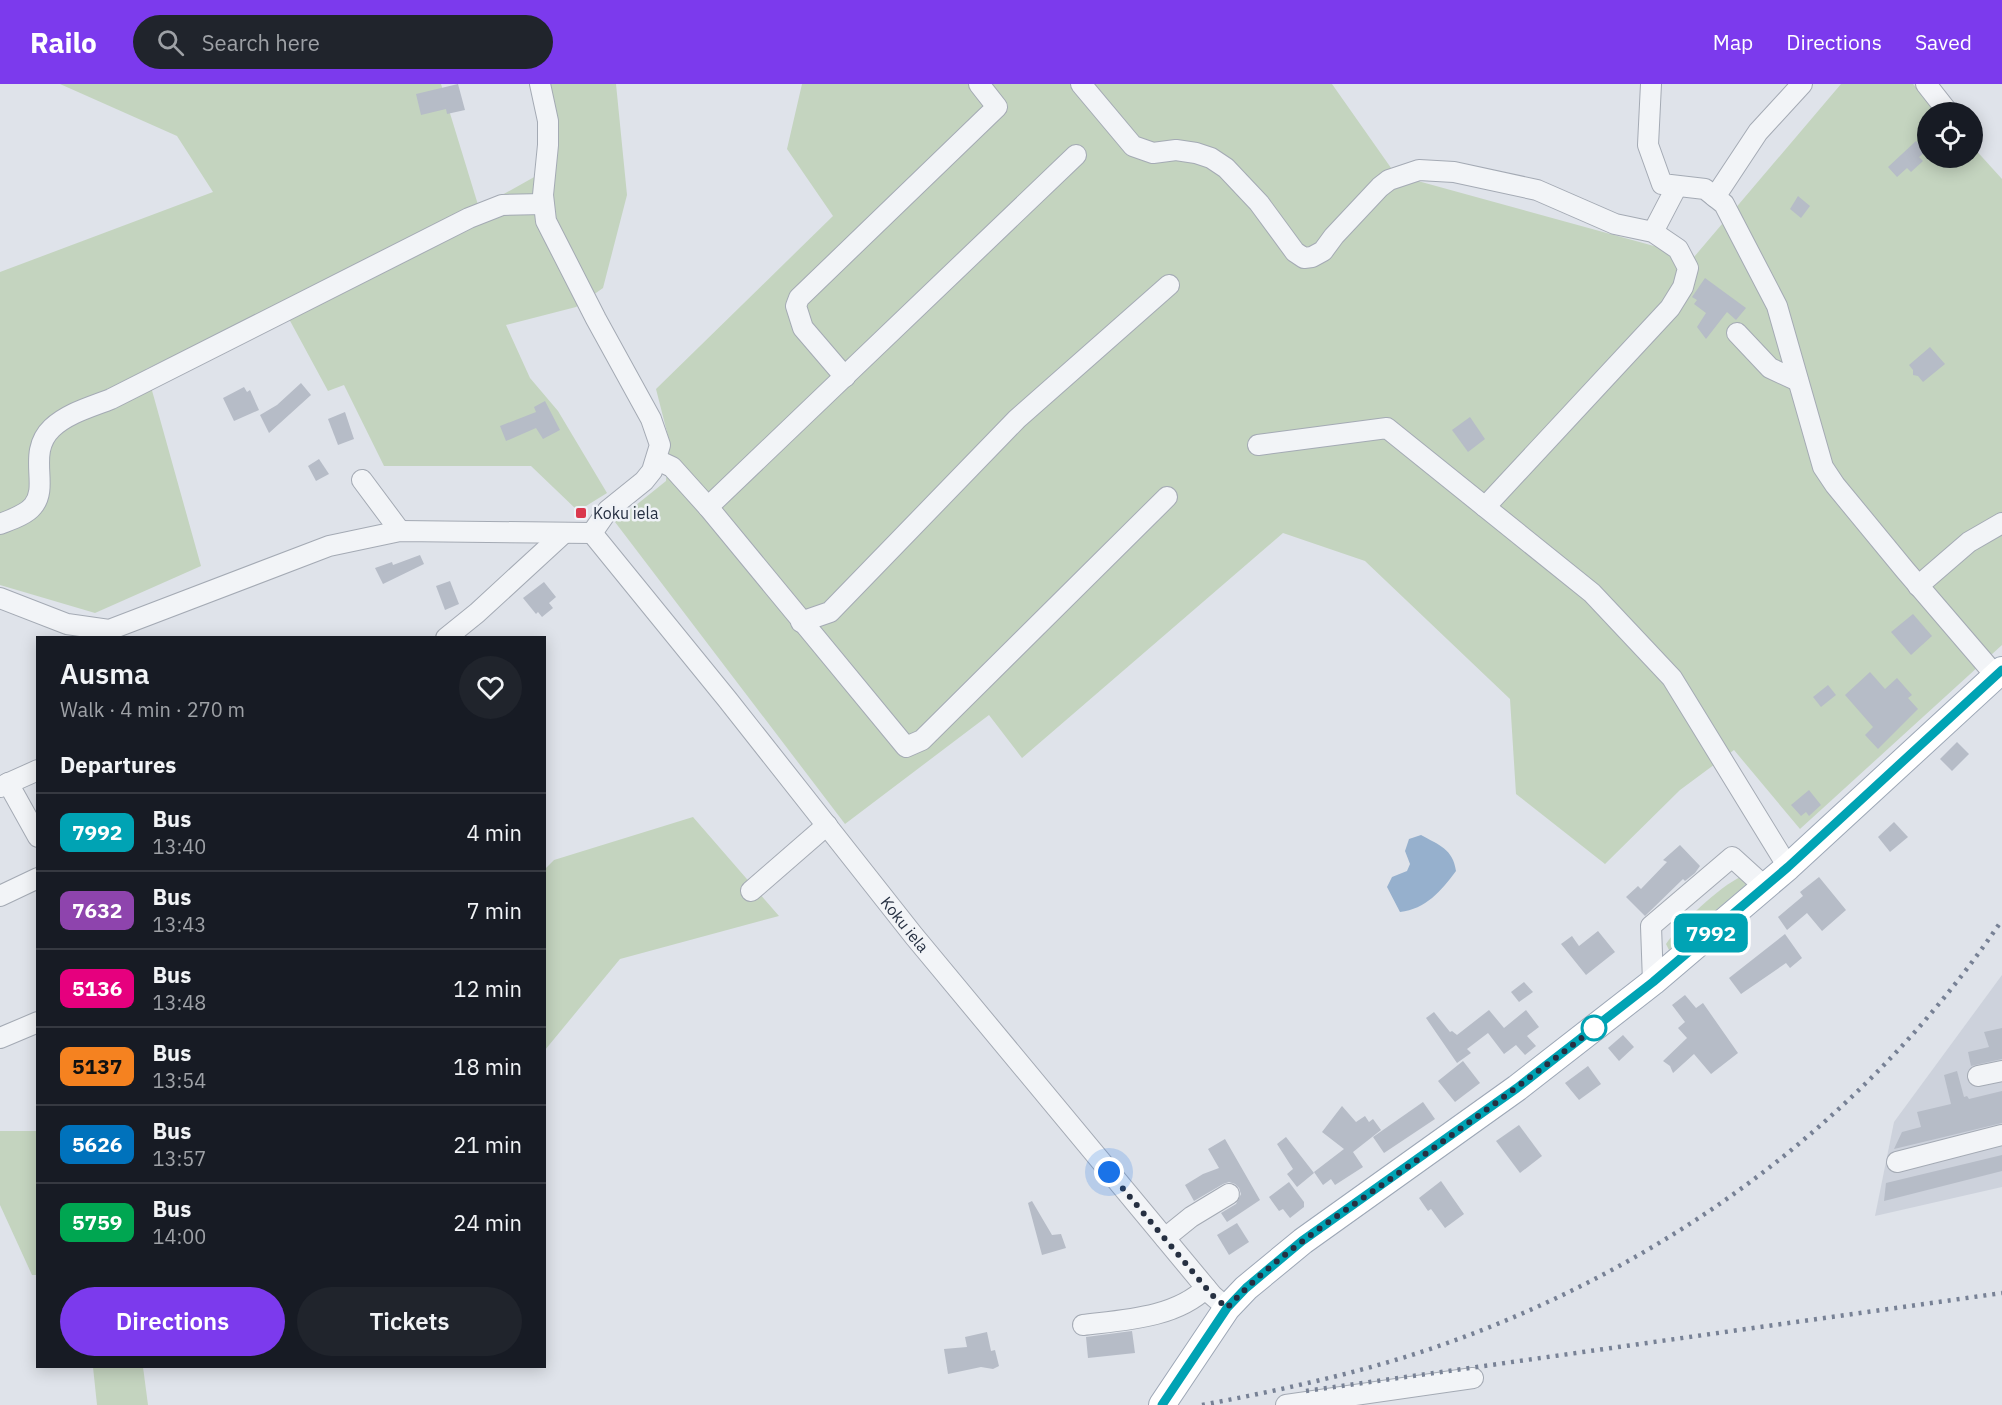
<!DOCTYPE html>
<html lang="en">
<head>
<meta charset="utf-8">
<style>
  body { margin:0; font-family:"IBM Plex Sans",sans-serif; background:#20242c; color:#f1f3f6; height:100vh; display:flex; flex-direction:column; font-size:22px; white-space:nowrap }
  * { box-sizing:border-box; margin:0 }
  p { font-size:20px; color:#9ea1a6 }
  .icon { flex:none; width:33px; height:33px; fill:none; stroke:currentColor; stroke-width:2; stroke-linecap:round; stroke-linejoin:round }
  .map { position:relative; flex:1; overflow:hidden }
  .details { position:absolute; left:36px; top:552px; width:510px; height:732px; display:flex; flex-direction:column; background:#171b24; border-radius:0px; box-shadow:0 3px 15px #0003 }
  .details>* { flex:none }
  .badge { padding:0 12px; border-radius:9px; font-size:21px; line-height:39px }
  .tools { position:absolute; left:1917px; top:18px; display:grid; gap:12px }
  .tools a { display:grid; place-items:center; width:66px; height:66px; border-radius:50%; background:#171b24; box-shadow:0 3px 15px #0003; font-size:30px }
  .you { position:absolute; width:30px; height:30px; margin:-15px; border:4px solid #fff; border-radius:50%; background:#1a73e8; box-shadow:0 0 0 9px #1a73e833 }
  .map>.badge { position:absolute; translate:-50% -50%; box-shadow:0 0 0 3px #fff }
  h2 { padding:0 24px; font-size:22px; line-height:54px }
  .round { display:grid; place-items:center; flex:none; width:63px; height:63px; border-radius:32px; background:#20242c }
  .overview { display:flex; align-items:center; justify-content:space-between; height:102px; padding:0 24px }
  h1 { font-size:28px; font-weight:600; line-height:45px }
  .cta { display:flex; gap:12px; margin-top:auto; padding:12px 24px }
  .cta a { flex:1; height:69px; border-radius:36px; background:#7c3aed; color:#fff; font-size:24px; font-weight:600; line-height:69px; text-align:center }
  .cta a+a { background:#20242c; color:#f1f3f6 }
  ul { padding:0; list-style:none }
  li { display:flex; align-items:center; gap:18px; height:78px; padding:0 24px; border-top:2px solid #363941 }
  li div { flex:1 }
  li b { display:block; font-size:22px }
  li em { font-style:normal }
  li .badge { min-width:66px; font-weight:700; text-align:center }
  header { display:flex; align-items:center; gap:36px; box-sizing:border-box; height:84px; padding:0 30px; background:#7c3aed; color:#fff }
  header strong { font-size:28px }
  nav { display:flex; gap:33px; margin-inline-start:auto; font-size:21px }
  .search { width:420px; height:54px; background:#20242c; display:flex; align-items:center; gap:15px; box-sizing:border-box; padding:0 21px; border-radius:33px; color:#9ea1a6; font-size:22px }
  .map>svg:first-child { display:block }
</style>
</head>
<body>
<header>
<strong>Railo</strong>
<div class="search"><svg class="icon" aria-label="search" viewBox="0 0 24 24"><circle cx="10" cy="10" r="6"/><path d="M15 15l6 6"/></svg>Search here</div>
<nav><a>Map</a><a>Directions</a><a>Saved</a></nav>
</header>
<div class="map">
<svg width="2002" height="1321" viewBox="0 0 2002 1321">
  <rect width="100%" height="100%" fill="#dfe3ea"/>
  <!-- built -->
  <polygon fill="#cdd2dc" points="2002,891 2002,1103 1875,1132 1894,1038"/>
  <!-- green -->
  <g fill="#c4d4bf">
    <polygon points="60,0 441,0 479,124 536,92 539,36 529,0 616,0 627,111 603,204 576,223 506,241 530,294 558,327 607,409 578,427 531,382 384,382 344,301 328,307 282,222 146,285 201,482 95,529 0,501 0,188 213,108 177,52"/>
    <polygon points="802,0 1332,0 1396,91 1694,173 1841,0 1913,0 1940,28 1928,28 1928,74 1972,74 1973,63 2002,95 2002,561 1800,745 1734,666 1680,706 1605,780 1516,710 1510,615 1365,477 1283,449 1022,674 989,631 845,740 615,438 666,397 669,356 656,305 833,132 787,65"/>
    <polygon points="693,733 779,832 620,875 545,966 545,785 554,776"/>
    <path d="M1741 793 1748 799 1669 866 1666 860C1678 842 1721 801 1741 793Z"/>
    <polygon points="0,1047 37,1047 37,1191 32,1191 0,1121"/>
    <polygon points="93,1283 143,1283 148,1321 97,1321"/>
  </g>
  <!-- water -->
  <path fill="#96b0cd" d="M1421 751C1439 761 1453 765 1456 787 1441 807 1426 825 1400 828L1387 803 1392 793 1407 787 1410 780 1405 767 1409 755Z"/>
  <!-- building -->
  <g fill="#b6bcc7">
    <polygon points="458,0 465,26 447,30 446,25 421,31 416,10"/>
    <polygon points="1916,57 1926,67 1919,73 1923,77 1911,88 1907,84 1897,93 1888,83"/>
    <polygon points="1798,112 1810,122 1801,134 1790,125"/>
    <polygon points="1705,194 1746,224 1736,236 1727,228 1706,255 1697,243 1706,229 1694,220 1697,216 1692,213"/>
    <polygon points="1930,263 1945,280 1923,298 1918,292 1913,291 1913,286 1909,281"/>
    <polygon points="301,299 311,311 269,349 260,331 277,321"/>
    <polygon points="244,303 247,308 250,306 259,326 234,337 223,314"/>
    <polygon points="545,317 560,346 543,355 536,344 506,357 500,342 536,328 534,323"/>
    <polygon points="345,328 354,355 338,361 328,335"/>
    <polygon points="1470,333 1485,355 1468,368 1452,346"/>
    <polygon points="319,375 329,390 316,397 308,382"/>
    <polygon points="420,471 424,480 383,500 375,484 392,478 393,481"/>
    <polygon points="450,497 459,520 445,526 436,502"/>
    <polygon points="544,498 556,513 549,519 553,524 542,533 538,528 536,530 523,514"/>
    <polygon points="1913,530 1932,552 1911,571 1891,548"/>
    <polygon points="1870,588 1885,605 1897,594 1912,611 1908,614 1918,625 1878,665 1865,651 1873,643 1845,611"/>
    <polygon points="1828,601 1836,611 1821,623 1813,613"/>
    <polygon points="1957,658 1969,670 1952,687 1940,675"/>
    <polygon points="1809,706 1821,721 1809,732 1806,728 1801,732 1791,721"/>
    <polygon points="1894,738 1908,753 1890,768 1878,753"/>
    <polygon points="1680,761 1700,782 1695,789 1685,797 1683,795 1645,832 1626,813 1638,802 1641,805 1667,778 1663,776"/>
    <polygon points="1819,793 1846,826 1822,847 1807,829 1787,846 1778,833 1803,812 1800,808"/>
    <polygon points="1598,847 1615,868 1586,891 1561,860 1572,852 1579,862"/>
    <polygon points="1785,850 1802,874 1790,884 1786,879 1741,910 1729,894"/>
    <polygon points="1524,898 1533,908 1519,918 1511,908"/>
    <polygon points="1685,911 1696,924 1703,919 1738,969 1711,990 1694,970 1673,989 1670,982 1663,977 1687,954 1678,944 1685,938 1672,921"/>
    <polygon points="1489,926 1504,944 1526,926 1539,943 1527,952 1536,962 1525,971 1516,961 1504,970 1488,949 1467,965 1471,969 1457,979 1426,934 1434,928 1450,948 1452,947 1457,951"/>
    <polygon points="2002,944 2002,975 1971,982 1968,968 1989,963 1984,948"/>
    <polygon points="1623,951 1634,963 1619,977 1608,964"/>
    <polygon points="1463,977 1480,999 1455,1018 1438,997"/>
    <polygon points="1588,982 1601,1000 1579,1016 1565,999"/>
    <polygon points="1957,987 1964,1013 1967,1012 1969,1015 2002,1007 2002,1039 1894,1065 1902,1048 1921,1043 1917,1028 1951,1020 1944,991"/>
    <polygon points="1423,1018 1435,1035 1384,1069 1373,1053"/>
    <polygon points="1342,1022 1356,1038 1365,1032 1369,1038 1373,1035 1381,1046 1353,1068 1363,1083 1335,1101 1331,1095 1323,1101 1314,1088 1344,1065 1322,1048"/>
    <polygon points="1519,1041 1542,1072 1520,1089 1496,1057"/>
    <polygon points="1286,1053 1314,1089 1297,1103 1287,1090 1293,1085 1277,1060"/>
    <polygon points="1225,1055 1260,1116 1227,1138 1221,1129 1236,1120 1241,1110 1239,1104 1235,1100 1229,1098 1223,1100 1194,1117 1185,1101 1203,1090 1219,1084 1208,1065"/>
    <polygon points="2002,1071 2002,1087 1884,1117 1886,1099"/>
    <polygon points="1441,1097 1464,1130 1445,1144 1431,1125 1428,1127 1419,1114"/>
    <polygon points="1289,1098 1304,1118 1304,1123 1290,1134 1283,1125 1279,1127 1269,1113"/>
    <polygon points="1032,1117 1052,1151 1061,1150 1066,1164 1042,1171 1028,1119"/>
    <polygon points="1237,1139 1249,1158 1229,1171 1217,1151"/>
    <polygon points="1132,1247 1135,1269 1088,1274 1086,1253"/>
    <polygon points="987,1248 991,1267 995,1266 999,1282 993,1285 981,1283 948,1290 944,1265 967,1263 965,1253"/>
  </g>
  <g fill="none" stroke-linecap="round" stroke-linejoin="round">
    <!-- minor casing -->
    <g stroke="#a4aab4" stroke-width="22">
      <g id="minor">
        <polyline points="540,0 548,37 548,61 543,111 546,137 596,235 651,335 660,361 652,387 644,397 608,426 592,449"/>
        <polyline points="1081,0 1133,62 1153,69 1176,66 1196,69 1211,74 1226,84 1259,119 1295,168 1304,174 1312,173 1323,167 1334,152 1380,103 1389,96 1419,86 1454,88 1537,106 1615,140 1653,148 1678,165 1688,184 1683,203 1670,224 1485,423"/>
        <polyline points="1651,0 1648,61 1662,100 1705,105 1724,120 1777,222 1823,383 1835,401 1905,486 1996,592"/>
        <polyline points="1926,0 1948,28"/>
        <polyline points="1715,113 1758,48 1802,0"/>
        <polyline points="1653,148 1677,102"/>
        <polyline points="1737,249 1770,284 1798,297"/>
        <polyline points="845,293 803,244 796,222 799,214 997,23 979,0"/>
        <polyline points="1258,361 1387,344 1592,509 1672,594 1788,783"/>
        <polyline points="657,376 672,383 708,423 906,663 922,656 1167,413"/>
        <polyline points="362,396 400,447"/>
        <polyline points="708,423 1076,71"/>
        <path d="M0 440C10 436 26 431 33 422 50 402 26 369 52 344 68 329 91 323 111 315L469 134 502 121 543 120"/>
        <path id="s1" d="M592 449 727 615 914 852 1212 1211 1227 1224"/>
        <polyline points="1918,502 1969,458 2002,439"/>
        <polyline points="0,514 67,540 109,546 329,462 400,447 592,449"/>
        <polyline points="801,538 830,528 1017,335 1169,201"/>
        <polyline points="446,554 477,529 563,450"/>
        <polyline points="8,699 38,753"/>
        <polyline points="0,703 38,686"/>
        <polyline points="751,807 827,741"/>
        <polyline points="0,812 38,794"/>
        <polyline points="1653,898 1651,842 1732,773 1765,803"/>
        <polyline points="0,954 38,938"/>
        <polyline points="1978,992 2002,987"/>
        <polyline points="1897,1078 2002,1051"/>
        <polyline points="1165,1154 1191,1133 1229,1110"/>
        <path d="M1083 1241C1124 1236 1175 1234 1206 1204"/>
        <polyline points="1286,1321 1473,1294"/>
      </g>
    </g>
    <!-- major casing -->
    <g stroke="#9da7b6" stroke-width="28">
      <polyline id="major" points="1162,1321 1227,1224 1246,1204 1303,1157 1517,1004 1653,898 1788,783 2002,586"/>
    </g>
    <!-- minor -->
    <use href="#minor" stroke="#f2f4f7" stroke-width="20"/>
    <!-- major -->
    <use href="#major" stroke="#fff" stroke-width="26"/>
    <!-- rail -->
    <g stroke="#778195" stroke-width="4.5" stroke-dasharray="3 6" stroke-linecap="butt">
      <polyline points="1306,1307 2002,1209"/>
      <path d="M1202 1321C1281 1306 1360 1289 1436 1263 1665 1184 1866 1037 2002 836"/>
    </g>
  </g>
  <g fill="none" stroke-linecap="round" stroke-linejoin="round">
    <!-- line casing -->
    <g stroke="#fff" stroke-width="14">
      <polyline id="line" points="1162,1321 1227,1224 1246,1204 1302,1157 1517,1004 1653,898 1788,783 2002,586"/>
    </g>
    <!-- line -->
    <use href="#line" stroke="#00a3b4" stroke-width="9"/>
    <!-- walk -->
    <path stroke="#263042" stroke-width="6" stroke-dasharray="0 10.8" d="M1109 1088 1212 1211 1227 1224C1276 1171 1338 1132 1396 1091 1466 1041 1535 991 1602 938L1594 944"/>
  </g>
  <!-- markers -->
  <rect fill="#da384d" stroke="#eff2f7" stroke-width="2" x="575" y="423" width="12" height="12" rx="3"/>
  <circle fill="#fff" stroke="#00a3b4" stroke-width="3" cx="1594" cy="944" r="12"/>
  <g text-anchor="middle" stroke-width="5" stroke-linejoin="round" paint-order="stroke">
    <!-- poi labels -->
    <g font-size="16" fill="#263042" stroke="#eff2f7" text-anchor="start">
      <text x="593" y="435">Koku iela</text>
    </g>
    <!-- street labels -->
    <g font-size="16" fill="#263042" stroke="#eff2f7">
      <text dy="6" stroke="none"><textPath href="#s1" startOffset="501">Koku iela</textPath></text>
    </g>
  </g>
</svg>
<div class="tools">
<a><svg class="icon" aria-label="locate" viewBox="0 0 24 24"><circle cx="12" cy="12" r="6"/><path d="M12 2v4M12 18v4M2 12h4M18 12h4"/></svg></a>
</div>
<div class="you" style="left:1109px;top:1088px"></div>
<b class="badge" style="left:1711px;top:849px;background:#00a3b4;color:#fff">7992</b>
<section class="details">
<div class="overview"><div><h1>Ausma</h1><p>Walk · 4 min · 270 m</p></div><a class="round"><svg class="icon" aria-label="heart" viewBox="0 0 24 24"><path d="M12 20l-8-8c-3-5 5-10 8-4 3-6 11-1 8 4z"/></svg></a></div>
<h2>Departures</h2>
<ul>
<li><span class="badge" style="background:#00a3b4;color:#fff">7992</span><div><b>Bus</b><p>13:40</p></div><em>4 min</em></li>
<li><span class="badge" style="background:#8e44ad;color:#fff">7632</span><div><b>Bus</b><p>13:43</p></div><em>7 min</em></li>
<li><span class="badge" style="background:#e6007e;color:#fff">5136</span><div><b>Bus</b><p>13:48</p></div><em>12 min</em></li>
<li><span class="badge" style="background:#f58220;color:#111">5137</span><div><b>Bus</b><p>13:54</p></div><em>18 min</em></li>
<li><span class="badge" style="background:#0072bc;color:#fff">5626</span><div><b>Bus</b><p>13:57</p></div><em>21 min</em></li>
<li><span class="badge" style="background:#00a651;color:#fff">5759</span><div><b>Bus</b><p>14:00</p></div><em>24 min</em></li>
</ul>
<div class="cta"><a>Directions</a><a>Tickets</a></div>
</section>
</div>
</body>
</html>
